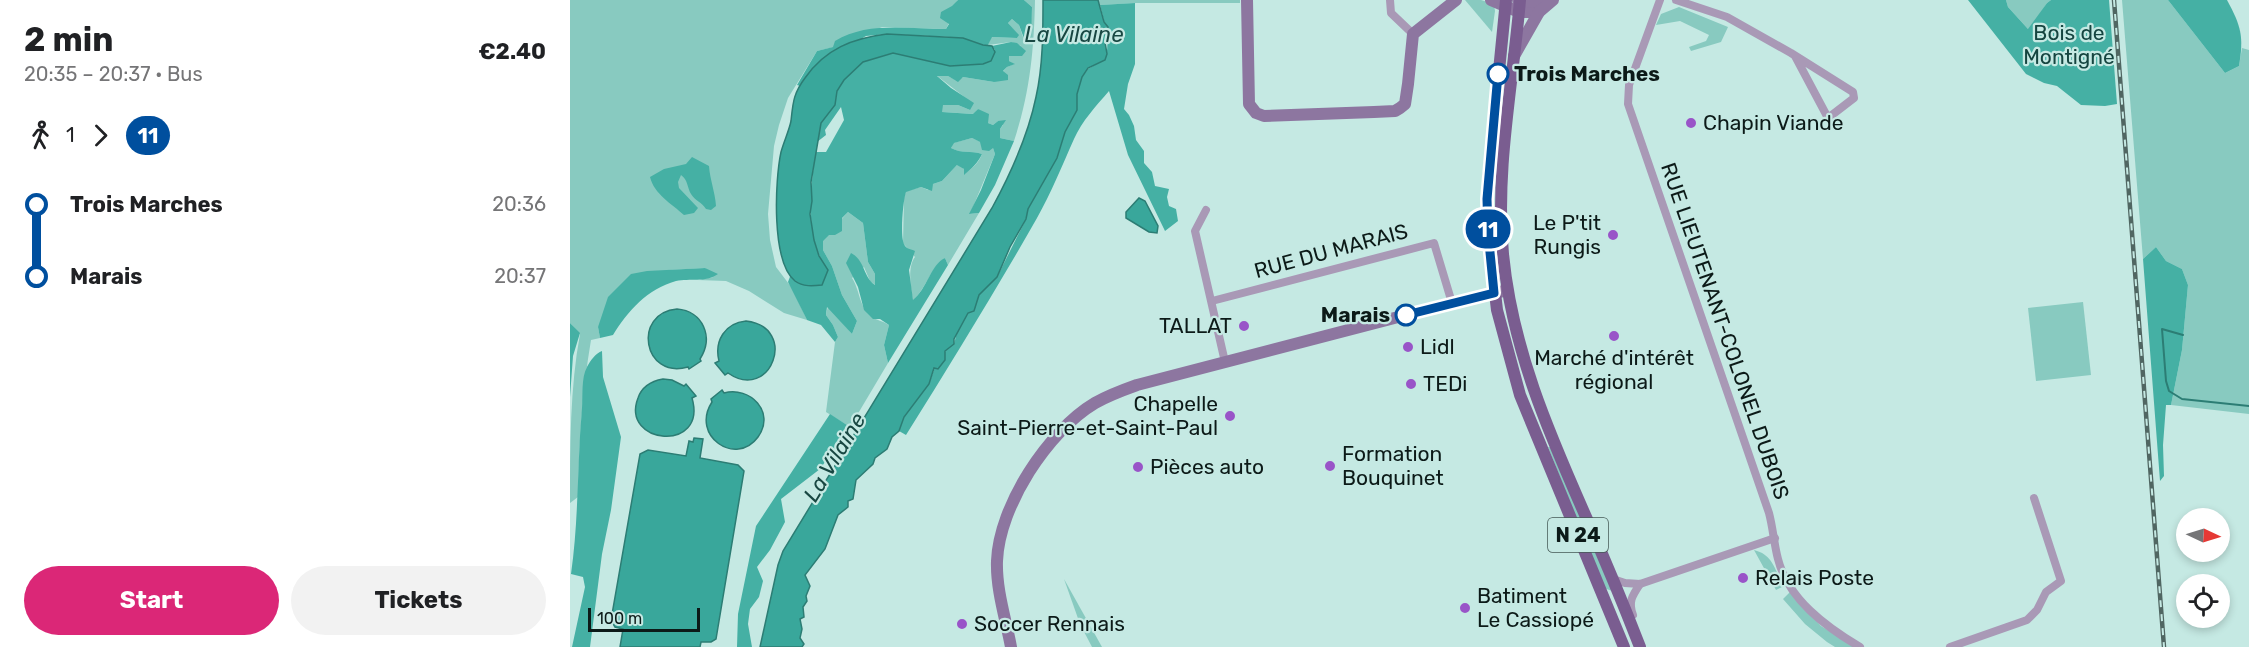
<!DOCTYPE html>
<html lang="en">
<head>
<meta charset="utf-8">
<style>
  body { margin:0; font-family:Rubik,sans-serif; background:#f2f2f2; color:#202124; height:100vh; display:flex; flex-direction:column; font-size:22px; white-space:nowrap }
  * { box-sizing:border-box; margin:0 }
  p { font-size:20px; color:#757577 }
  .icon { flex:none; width:33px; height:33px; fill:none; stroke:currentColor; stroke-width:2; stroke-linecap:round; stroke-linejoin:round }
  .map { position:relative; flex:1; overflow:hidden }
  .details { display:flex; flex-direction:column; background:#fff; width:570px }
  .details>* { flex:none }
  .badge { padding:0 12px; border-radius:20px; font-size:21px; line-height:39px }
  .needle { width:39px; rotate:94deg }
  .controls { position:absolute; left:1606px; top:508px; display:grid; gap:12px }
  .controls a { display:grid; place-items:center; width:54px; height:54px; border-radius:50%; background:#fff; box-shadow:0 3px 9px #0003; font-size:30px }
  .scale { position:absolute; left:18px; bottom:15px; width:112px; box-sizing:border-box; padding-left:6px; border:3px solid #0c1a18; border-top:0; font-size:16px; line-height:21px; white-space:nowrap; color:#0c1a18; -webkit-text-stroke:4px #c5e9e3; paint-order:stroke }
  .map>.badge { position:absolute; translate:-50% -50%; box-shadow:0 0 0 3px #fff }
  .legs { display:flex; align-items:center; gap:9px; height:66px; padding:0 24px; font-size:20px }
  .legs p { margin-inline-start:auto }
  .summary { display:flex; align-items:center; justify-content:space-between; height:102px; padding:0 24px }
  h1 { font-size:33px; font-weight:700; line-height:45px }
  .action { display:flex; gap:12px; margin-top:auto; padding:12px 24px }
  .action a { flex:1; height:69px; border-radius:36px; background:#db2777; color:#fff; font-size:24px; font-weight:700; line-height:69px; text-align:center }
  .action a+a { background:#f2f2f2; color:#202124 }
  ul { padding:0 24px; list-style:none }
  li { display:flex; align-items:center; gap:21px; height:72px; font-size:22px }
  li i { display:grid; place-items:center; width:9px; height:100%; margin:0 8px; background:currentColor }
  li i::after { content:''; width:15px; height:15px; margin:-8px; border:4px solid; border-radius:50%; background:#fff }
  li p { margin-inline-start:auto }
  li:first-child i { background:linear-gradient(#0000 50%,currentColor 0) }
  li:last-child i { background:linear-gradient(currentColor 50%,#0000 0) }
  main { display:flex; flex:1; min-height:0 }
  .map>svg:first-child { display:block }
</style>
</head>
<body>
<main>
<section class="details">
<div class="summary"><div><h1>2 min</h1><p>20:35 – 20:37 · Bus</p></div><b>€2.40</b></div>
<div class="legs"><svg class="icon" aria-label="walk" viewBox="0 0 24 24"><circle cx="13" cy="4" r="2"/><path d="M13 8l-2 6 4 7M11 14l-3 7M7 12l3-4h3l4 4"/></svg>1<svg class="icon" aria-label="forward" viewBox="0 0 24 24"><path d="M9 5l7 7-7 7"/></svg><b class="badge" style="background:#004f9e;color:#fff">11</b></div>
<ul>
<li><i style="color:#004f9e"></i><b>Trois Marches</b><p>20:36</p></li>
<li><i style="color:#004f9e"></i><b>Marais</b><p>20:37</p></li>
</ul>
<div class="action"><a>Start</a><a>Tickets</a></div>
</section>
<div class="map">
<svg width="1679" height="647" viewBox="0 0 1679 647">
  <rect width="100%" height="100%" fill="#c5e9e3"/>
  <!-- green -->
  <g fill="#88cac0">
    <path d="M0 0H388C380 9 382 19 376 29L312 27 264 47 247 51 218 98 209 125 204 146 198 214 200 240 206 267 222 288 237 320 214 313 179 291 156 281 128 280 143 277 135 268 99 270 28 327 30 338 21 340C12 393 9 444 8 497L0 503C0 447 0 387 10 334L0 323Z"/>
    <path d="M454 0H465C464 50 460 93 444 141L430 138V129L433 125 428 121 423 125 418 123 408 109 404 114 372 112V105H388L400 110 397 99 366 75 378 76 387 81 393 77 424 82 437 67 444 64 439 61V56L451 46 441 42 418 45 421 37 447 38 448 35 438 23 442 19 449 25 454 40 461 21 462 7Z"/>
    <polygon points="528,0 670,0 670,3 566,3 530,5"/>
    <polygon points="895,0 911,0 924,4 925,11 922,32"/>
    <polygon points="1436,0 1481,0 1477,3 1459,30 1438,7"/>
    <polygon points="1552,0 1598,0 1655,73 1669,66 1672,48 1679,50 1679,414 1601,405 1612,350 1618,285 1612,269 1596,261 1586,247 1573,259"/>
    <polygon points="1109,7 1158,27 1151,42 1121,51 1119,47 1136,41 1139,35 1110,21 1086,25 1091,14"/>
    <path d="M402 138 423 148 425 154 400 214 409 213 378 265 375 258C364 263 355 289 343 301 341 288 337 267 345 257L333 243 334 198 336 191 351 187 358 190 363 184 372 181 388 164 394 169 395 174C402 168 409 163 412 154 400 150 391 154 381 148L383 143Z"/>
    <path d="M278 212 293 223 298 262 305 274V285L300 281 294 267 282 278C290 290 289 308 302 317 306 320 313 321 319 325L314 345 318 363 280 427 256 412 265 342 268 337 263 325 256 315 258 306 282 334 287 321 272 295 262 266 253 250V240Z"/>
    <polygon points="1513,302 1521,375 1466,381 1458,308"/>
    <polygon points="978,447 980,447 1042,591 1034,588"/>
    <path d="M1184 550C1204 555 1204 570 1214 586L1206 590Z"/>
    <polygon points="494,579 532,647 522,647 510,624"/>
    <polygon points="1220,592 1251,626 1285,647 1265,647 1257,642 1235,624 1213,599"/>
  </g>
  <!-- forest -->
  <g fill="#45b0a4">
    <path d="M388 0H454L462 7 461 40 455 41 449 25 442 19 438 23 449 35 447 38 422 37 418 45 413 46 393 38 381 37 317 34 296 36 249 63 230 86 227 85 247 51 263 47 265 41C297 21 339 29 376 29L379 24 370 18 371 12 382 6Z"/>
    <polygon points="1398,0 1436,0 1438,7 1458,29 1477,3 1481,0 1539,0 1547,104 1535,106 1511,105 1487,86 1474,83 1456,74"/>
    <path d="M1598 0H1657C1671 26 1674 36 1669 66L1655 73Z"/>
    <path d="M565 3V64L558 84 554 109 559 115 564 126 566 140 574 151V163L582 172 585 186 599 189 597 197 599 206 606 209 608 221 595 231 558 155 539 91C526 106 512 121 504 139 492 166 481 193 467 218 425 292 381 363 336 435L329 431 334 417 359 384 365 367 369 364 377 348 384 344 387 332 398 313 404 306 409 295 427 277 456 219 458 209 487 158 495 132 507 110V94L512 77 518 69 535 59C541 44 534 21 530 5Z"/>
    <path d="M441 42 447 43 456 51 452 56H439V61L445 64 437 67 433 71 438 75V80L424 82 393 77 388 82 378 76H367L381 88 404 103 400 110 388 105H373L372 112 403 114 408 109 419 114 418 123 423 125 428 121 436 120 430 129V138L444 141 425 185 409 213 399 214 411 190 425 154 423 148 419 151 412 150 410 142 402 138 384 143 381 148C392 154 400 150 412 154 408 163 402 168 394 175V169L387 165 372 181 363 184 362 191 351 187 336 192C333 200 330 236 334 244 336 249 341 249 345 251L339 270 343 300C357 289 361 264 375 258L378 265 318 363 314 345 319 325 310 319H303L294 310 288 287 276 263 281 253C295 260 293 277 305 285V274L298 262 293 223 278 212 272 218V231L265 235H259L253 241V250L262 266 272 295 287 321 282 334 257 307 256 315 263 325 268 337 265 342 251 325 237 320 218 282 221 274 225 281 252 285 258 270C234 239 240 188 246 152H256L274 120 271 107 255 130 256 135 247 142 251 123 265 105 267 91 274 80 293 62 323 53 380 66 413 64 425 50 422 46Z"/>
    <path d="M122 157 139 166C140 180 145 192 146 206L141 210 136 209C132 202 125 201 121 194 117 187 118 180 111 175L108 182 109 188 128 208 124 213 114 215C102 204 84 194 80 177L94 169 116 164Z"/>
    <polygon points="1586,247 1596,261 1612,269 1618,285 1612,350 1601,405 1596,405 1593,445 1594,476 1590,481 1573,259"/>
    <path d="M135 268 148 274C135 283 120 278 106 281 77 289 58 311 43 335L30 338 28 327 38 297 61 274 77 271Z"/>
    <polygon points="0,323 10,333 3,356 0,397"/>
    <path d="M32 351 33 377 51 437 41 510 32 554 20 647H2L15 587 13 577 1 574C9 519 7 463 12 408 13 396 11 378 17 367 20 361 26 353 32 351Z"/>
    <polygon points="260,414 280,427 250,469 211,499 215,522 200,550 187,567 193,581 189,597 180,609 178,624 182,647 167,647 168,614 186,526"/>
  </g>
  <!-- water -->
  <g fill="#39a79b" stroke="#2c7d74" stroke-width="1.5">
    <path d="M473 0H528L534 22 538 27 535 42 537 54 535 60 518 68 512 77 507 94V110L495 132 487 158 458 209 456 219 440 247 427 277 409 295 404 311 398 313 384 339V344L375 351V360L368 369 364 368 359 384 334 417 329 431 322 437 317 449 305 458 303 464 286 480 283 499 278 501V507L268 515 255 549 235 575 240 586 236 596 237 601 233 607 234 617 230 619 232 629 230 638 234 644 232 647H190L208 565 213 551 422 208C441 173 458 136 466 97 473 66 473 32 473 0Z"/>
    <path d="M317 34 393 38 413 45 422 46 425 52 421 61 413 64 380 66 323 53 293 62 274 80 267 91 265 105 251 123 241 182 242 201 240 214 244 240 249 256 258 270 252 285C243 286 233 287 225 281 201 262 205 180 211 152 214 141 219 131 221 121 223 103 223 94 235 78 255 49 283 38 317 34Z"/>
    <polygon points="569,198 575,201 588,226 587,233 579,232 556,218 556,212"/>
    <path d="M107 309C133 311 144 337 130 359L131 361 119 369 118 367C73 380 62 313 107 309Z"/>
    <path d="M176 321C229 327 201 403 158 373L155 375 145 363 149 361C144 341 155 323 176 321Z"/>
    <path d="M93 379 102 380 114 386 116 384 126 396 122 398C138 453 50 445 68 398 72 386 82 381 93 379Z"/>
    <path d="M152 390 154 393C180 386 206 412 188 437 166 467 120 436 142 402L141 399Z"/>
    <polygon points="124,438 133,439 130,458 168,465 174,471 146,639 141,642 131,642 130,647 50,647 53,629 45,627 41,620 70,454 78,450 116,456 119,441 123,442"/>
  </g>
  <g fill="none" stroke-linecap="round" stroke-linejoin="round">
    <!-- stream -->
    <polyline stroke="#2c7d74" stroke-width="2" points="1613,335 1592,329 1596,381 1599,391 1612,399 1679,406"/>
    <!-- street -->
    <g stroke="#a999b6" stroke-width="8">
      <polyline points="820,0 821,13 843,34"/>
      <path d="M1090 0 1059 85 1058 104 1199 513C1203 528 1204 544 1208 559 1218 599 1256 627 1290 647"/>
      <polyline points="1106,0 1157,17 1221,53 1283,92 1284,98 1258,118 1225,56"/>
      <polyline points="636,210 625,231 655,362"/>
      <polyline points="642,301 864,243 882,303"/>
      <polyline points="1043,579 1055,583 1070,584 1205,538"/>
      <path d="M1063 615C1058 602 1062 596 1070 584"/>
      <polyline points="1380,647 1457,620 1467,610 1476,592 1491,581 1464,498"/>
    </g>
    <!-- secondary -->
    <g stroke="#8d76a0" stroke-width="12">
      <polyline points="677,0 679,104 686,113 694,116 804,112 825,111 830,108 835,104 838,84 843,34 886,0"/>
      <polyline points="921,0 949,12 969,12"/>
      <polyline points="948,0 966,2 974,0"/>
      <polyline points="944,56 969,12 983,0"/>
      <path d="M441 647C436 620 426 590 427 561 429 506 478 431 525 403 539 395 553 390 567 385L882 303 934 291"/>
    </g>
    <!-- primary -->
    <g stroke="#7a5d90" stroke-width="12">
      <polyline points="936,0 918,182 918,232 927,310 950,395 1054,647"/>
      <path d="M950 0C943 84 925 169 933 254 942 348 978 431 1016 517 1035 560 1053 603 1070 647"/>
    </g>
    <!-- rail casing -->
    <g stroke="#506662" stroke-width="4.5">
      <polyline id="rail" points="1544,0 1594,647"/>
    </g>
    <!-- rail -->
    <use href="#rail" stroke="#c5e9e3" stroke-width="2" stroke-dasharray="7" stroke-linecap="butt"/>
  </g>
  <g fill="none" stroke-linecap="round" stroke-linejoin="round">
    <!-- line-1 casing -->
    <g stroke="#fff" stroke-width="14">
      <polyline id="line-1" points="836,315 924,293 918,232 917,199 928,74"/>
    </g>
    <!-- line-1 -->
    <use href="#line-1" stroke="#004f9e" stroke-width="9"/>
  </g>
  <!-- markers -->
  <g fill="#fff" stroke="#004f9e" stroke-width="3">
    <circle cx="928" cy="74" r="10"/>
    <circle cx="836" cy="315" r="10"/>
  </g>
  <g fill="#9954c8" stroke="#c5e9e3" stroke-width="2">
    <circle cx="1121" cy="123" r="6"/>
    <circle cx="1043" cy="235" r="6"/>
    <circle cx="674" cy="326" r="6"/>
    <circle cx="1044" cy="336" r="6"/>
    <circle cx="838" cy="347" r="6"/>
    <circle cx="841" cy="384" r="6"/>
    <circle cx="660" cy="416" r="6"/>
    <circle cx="760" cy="466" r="6"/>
    <circle cx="568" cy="467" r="6"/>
    <circle cx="1173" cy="578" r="6"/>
    <circle cx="895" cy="608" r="6"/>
    <circle cx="392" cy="624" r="6"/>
  </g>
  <g text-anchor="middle" stroke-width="4.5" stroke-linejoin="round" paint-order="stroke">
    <!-- shield labels -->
    <rect fill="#c5e9e3" stroke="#445855" stroke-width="1.5" x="978" y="518" width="60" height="34" rx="4.5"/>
    <g font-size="20" font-weight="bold" fill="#0c1a18">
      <text x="1008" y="542">N 24</text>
    </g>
    <!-- park labels -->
    <g font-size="21" fill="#154540" stroke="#c5e9e3">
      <text x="1499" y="40">Bois de<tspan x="1499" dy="24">Montigné</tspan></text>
    </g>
    <!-- stop labels -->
    <g font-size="21" font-weight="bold" fill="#0c1a18" stroke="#c5e9e3" text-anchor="start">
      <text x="944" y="81">Trois Marches</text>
      <text x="820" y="322" text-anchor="end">Marais</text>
    </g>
    <!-- poi labels -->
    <g font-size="21" fill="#0c1a18" stroke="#c5e9e3" text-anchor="start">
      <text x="1133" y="130">Chapin Viande</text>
      <text x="1031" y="230" text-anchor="end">Le P'tit<tspan x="1031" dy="24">Rungis</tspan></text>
      <text x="662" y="333" text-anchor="end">TALLAT</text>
      <text x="850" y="354">Lidl</text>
      <text x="1044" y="365" text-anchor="middle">Marché d'intérêt<tspan x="1044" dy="24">régional</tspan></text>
      <text x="853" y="391">TEDi</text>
      <text x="648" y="411" text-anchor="end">Chapelle<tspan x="648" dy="24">Saint-Pierre-et-Saint-Paul</tspan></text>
      <text x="772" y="461">Formation<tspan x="772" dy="24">Bouquinet</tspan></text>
      <text x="580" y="474">Pièces auto</text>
      <text x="1185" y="585">Relais Poste</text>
      <text x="907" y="603">Batiment<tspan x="907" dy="24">Le Cassiopé</tspan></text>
      <text x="404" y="631">Soccer Rennais</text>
    </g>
    <!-- street labels -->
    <g font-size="21" fill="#0c1a18" stroke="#c5e9e3">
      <text transform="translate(761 251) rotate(-15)" y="7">RUE DU MARAIS</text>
      <text transform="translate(1155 331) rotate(71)" y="7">RUE LIEUTENANT-COLONEL DUBOIS</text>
    </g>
    <!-- water labels -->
    <g font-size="22" font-style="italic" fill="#184742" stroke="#c5e9e3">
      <text x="504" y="42">La Vilaine</text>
      <text transform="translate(264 457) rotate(-59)" y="8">La Vilaine</text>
    </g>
  </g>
</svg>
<div class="controls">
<a><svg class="needle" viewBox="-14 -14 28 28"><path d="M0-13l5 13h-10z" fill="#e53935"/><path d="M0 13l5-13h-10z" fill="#757577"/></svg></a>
<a><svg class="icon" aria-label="locate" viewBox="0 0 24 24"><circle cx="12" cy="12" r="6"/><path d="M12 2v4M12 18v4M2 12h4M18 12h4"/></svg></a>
</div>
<div class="scale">100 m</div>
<b class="badge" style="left:918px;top:229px;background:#004f9e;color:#fff">11</b>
</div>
</main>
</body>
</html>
